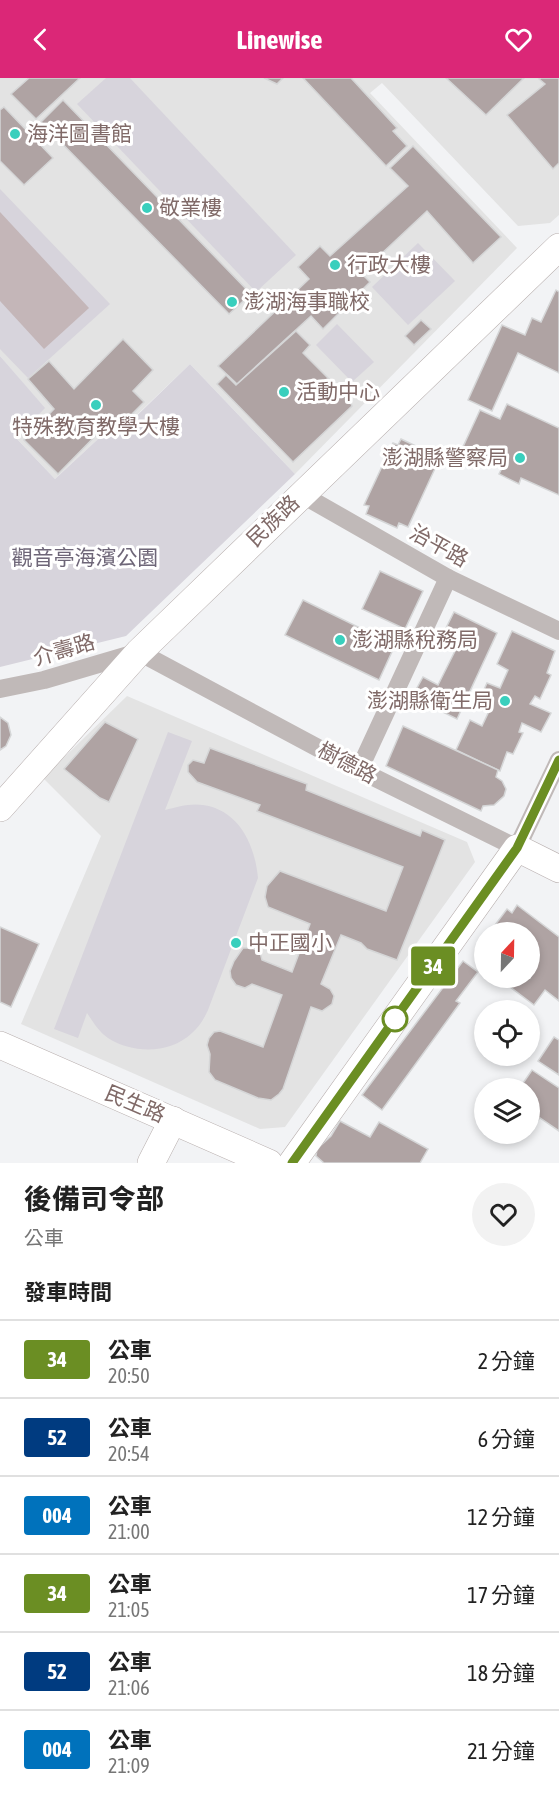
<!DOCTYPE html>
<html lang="zh-TW">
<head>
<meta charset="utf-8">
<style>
  body { margin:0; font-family:"Asap Condensed","Noto Sans TC",sans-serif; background:#f2f2f2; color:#222; height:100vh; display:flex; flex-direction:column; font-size:22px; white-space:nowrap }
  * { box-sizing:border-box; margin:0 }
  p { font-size:20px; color:#767676 }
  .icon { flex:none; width:33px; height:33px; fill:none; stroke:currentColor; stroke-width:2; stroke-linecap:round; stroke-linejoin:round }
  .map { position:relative; height:1085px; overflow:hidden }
  .side { display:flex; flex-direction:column; background:#fff; flex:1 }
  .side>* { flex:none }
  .badge { padding:0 12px; border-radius:4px; font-size:21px; line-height:39px }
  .needle { width:39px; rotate:22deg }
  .controls { position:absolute; left:474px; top:844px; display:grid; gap:12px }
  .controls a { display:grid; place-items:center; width:66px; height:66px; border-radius:50%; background:#fff; box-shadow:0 3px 9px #0003; font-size:30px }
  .map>.badge { position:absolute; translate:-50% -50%; box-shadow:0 0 0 3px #fff }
  h2 { padding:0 24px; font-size:22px; line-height:54px }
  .round { display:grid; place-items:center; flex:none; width:63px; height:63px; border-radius:32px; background:#f2f2f2 }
  .head { display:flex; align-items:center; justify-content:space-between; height:102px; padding:0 24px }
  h1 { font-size:28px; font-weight:700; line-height:45px }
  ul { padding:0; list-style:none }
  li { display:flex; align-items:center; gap:18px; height:78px; padding:0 24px; border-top:2px solid #e0e0e0 }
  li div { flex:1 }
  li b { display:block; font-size:22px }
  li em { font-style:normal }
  li .badge { min-width:66px; font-weight:700; text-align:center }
  header { display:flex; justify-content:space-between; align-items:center; height:78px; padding:0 24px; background:#db2777; color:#fff; font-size:27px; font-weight:700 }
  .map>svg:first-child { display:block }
</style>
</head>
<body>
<header><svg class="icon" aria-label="back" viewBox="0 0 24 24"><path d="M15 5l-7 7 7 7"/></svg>Linewise<svg class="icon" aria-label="heart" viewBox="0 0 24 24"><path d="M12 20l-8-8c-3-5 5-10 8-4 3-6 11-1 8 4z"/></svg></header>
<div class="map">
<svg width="559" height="1085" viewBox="0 0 559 1085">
  <rect width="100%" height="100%" fill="#f2f3f5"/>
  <!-- built -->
  <g fill="#e3e3e3">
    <polygon points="0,0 559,0 559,137 550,145 518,148 382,5 370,15 517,170 295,396 190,286 119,354 112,348 55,401 16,360 44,330 0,278"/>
    <polygon points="127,618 467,764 475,784 285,1049 260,1051 21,946 101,758 43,700"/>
  </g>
  <!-- green -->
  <g fill="#d7d4dc">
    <polygon points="106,0 130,0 296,177 256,214 77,26"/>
    <polygon points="0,111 110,226 28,300 0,271"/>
    <polygon points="418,165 455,203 408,247 372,209"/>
    <polygon points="337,246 374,284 352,304 316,267"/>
    <polygon points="0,278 45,330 16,360 55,401 112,348 120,354 190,286 295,396 126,558 0,589"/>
    <path d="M168 654 192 663 165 732C177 729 190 725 203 727 239 732 255 767 258 800L208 932C204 941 199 949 192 955 170 976 133 976 108 960 99 954 93 944 87 935L78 960 54 951Z"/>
  </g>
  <!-- water -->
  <polygon fill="#c4b6b8" points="0,134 89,230 44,271 0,223"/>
  <!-- building -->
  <g fill="#afa3a3" stroke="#d5d6d7" stroke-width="1.5">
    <polygon points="29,0 80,0 36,41 11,16"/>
    <polygon points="264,0 283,0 277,6"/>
    <polygon points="303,0 351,0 397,50 393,53 407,68 386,88"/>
    <polygon points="446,0 524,0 486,37"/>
    <polygon points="541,0 559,0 559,85 553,91 507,37 545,6 539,1"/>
    <polygon points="63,22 251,216 229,236 41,44"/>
    <polygon points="4,29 53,80 24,107 0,83 0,32"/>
    <polygon points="413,68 501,159 473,185 427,133 361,195 370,204 323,251 311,238 237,306 218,288 309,201 298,189 320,168 330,178 408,108 390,90"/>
    <polygon points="556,212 559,214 559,295 518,275 492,333 468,322 502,247 525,257 532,240 541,244"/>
    <polygon points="421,242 431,251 414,267 405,258"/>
    <polygon points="296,253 310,267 303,275 349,321 352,328 293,384 217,306 226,297 236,307"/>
    <polygon points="123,261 153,292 133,313 144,324 119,349 111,342 58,396 24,362 54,331 28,301 49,283 74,311"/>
    <polygon points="507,326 559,350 559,417 521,400 519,406 499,396 502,390 462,371 480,332 500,341"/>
    <polygon points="401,361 433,376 430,381 438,384 408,449 399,445 397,450 366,436 369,428 364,427 393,365 398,367"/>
    <polygon points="380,493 423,513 405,551 362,531"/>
    <polygon points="303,522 395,567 379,602 285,557"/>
    <polygon points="454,534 497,555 457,641 412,619 423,599 438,607 461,561 445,552"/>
    <polygon points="512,553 555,573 547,595 551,597 540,621 535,618 530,626 551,635 541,654 522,645 519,654 523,655 513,676 507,674 500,693 456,672 470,642 482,648 490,631 478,625 487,605 500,610 508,592 497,586"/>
    <polygon points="0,639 8,645 11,657 6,668 0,672"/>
    <polygon points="105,644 138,661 109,724 100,720 64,691"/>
    <polygon points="403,648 498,692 496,699 502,703 506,711 504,718 494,727 483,728 481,733 386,688"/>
    <polygon points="210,670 307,706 306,712 420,758 422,752 445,762 397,882 367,871 361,865 341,857 321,906 330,911 334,918 332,926 322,933 311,929 283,1011 279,1016 271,1022 258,1020 215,1002 209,994 210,976 207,967 209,960 214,954 220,953 263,969 282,917 252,906 245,910 236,907 231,900 230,893 234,883 243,870 252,870 260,874 262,882 292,894 310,846 268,829 265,819 267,808 280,793 386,833 403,789 257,733 260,727 197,704 188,694 188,687 193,682 204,685"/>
    <polygon points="517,827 559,859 559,923 545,912 534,927 506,906 511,900 530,900 530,855 489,855 507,831 512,835"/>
    <polygon points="0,849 39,866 11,929 0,924"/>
    <polygon points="463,883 478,894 456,923 460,925 382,1032 362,1017"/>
    <polygon points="554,959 559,962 559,997 538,983"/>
    <polygon points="532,992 559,1010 559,1053 540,1040 535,1045 530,1041 530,1011 519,1011"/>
    <polygon points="340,1043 370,1059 379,1044 428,1071 420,1085 324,1085 316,1078 317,1071 331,1058"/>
  </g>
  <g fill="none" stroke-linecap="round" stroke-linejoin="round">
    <!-- secondary casing -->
    <g stroke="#b7aead" stroke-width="28">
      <g id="secondary">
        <polyline points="0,730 139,574 559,169"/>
        <polyline points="0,967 269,1085"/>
        <polyline points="151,1085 173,1042"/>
        <polyline points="292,1085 517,770 559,791"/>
      </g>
    </g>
    <!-- street -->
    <g stroke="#c0b9b8" stroke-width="18">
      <polyline points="301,416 448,500 559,553"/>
      <polyline points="0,611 44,602 139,574 359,692 517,770 559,682"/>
      <polyline points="359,692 448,500"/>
    </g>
    <!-- secondary -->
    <use href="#secondary" stroke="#fff" stroke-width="27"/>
  </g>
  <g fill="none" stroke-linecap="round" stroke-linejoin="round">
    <!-- line casing -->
    <g stroke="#fff" stroke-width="14">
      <polyline id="line" points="292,1085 517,770 559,682"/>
    </g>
    <!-- line -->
    <use href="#line" stroke="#6b8e23" stroke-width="9"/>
  </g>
  <!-- markers -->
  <g fill="#39cfbd" stroke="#fff" stroke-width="2">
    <circle cx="15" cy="56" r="6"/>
    <circle cx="147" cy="130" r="6"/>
    <circle cx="335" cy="187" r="6"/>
    <circle cx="232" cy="224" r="6"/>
    <circle cx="284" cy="314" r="6"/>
    <circle cx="96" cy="327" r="6"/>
    <circle cx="520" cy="380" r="6"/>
    <circle cx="340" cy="562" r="6"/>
    <circle cx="505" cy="623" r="6"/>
    <circle cx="236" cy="865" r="6"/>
  </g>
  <circle fill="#fff" stroke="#6b8e23" stroke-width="3" cx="395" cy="941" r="12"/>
  <g text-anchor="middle" stroke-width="6" stroke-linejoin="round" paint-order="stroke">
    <!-- poi labels -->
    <g font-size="21" fill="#806a68" stroke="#fff" text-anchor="start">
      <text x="27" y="63">海洋圖書館</text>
      <text x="159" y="137">敬業樓</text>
      <text x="347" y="194">行政大樓</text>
      <text x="244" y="231">澎湖海事職校</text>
      <text x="296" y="321">活動中心</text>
      <text x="96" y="356" text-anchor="middle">特殊教育教學大樓</text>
      <text x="508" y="387" text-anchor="end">澎湖縣警察局</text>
      <text x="352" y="569">澎湖縣稅務局</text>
      <text x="493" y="630" text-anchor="end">澎湖縣衛生局</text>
      <text x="248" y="872">中正國小</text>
    </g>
    <!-- street labels -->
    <g font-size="21" fill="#806a68" stroke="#fff">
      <text transform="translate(273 443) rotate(-44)" y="7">民族路</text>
      <text transform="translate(439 468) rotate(29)" y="7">治平路</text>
      <text transform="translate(64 572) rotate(-16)" y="7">介壽路</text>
      <text transform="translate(347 685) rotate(28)" y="7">樹德路</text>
      <text transform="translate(135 1026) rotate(23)" y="7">民生路</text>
    </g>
    <!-- park labels -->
    <g font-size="21" fill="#6e6678" stroke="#fff">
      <text x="85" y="487">觀音亭海濱公園</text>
    </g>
  </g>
</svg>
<div class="controls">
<a><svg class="needle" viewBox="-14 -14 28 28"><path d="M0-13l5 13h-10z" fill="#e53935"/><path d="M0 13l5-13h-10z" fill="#767676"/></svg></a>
<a><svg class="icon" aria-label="locate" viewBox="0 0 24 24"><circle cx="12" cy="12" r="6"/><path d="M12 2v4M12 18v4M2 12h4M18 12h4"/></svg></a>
<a><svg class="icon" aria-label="layers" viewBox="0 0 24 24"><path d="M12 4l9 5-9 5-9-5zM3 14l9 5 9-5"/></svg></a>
</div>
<b class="badge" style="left:433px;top:888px;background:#6b8e23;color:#fff">34</b>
</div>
<section class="side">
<div class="head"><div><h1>後備司令部</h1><p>公車</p></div><a class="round"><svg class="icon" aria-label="heart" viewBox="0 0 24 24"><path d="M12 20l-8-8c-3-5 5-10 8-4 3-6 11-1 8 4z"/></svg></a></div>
<h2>發車時間</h2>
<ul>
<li><span class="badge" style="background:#6b8e23;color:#fff">34</span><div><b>公車</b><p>20:50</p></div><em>2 分鐘</em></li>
<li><span class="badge" style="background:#003b80;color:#fff">52</span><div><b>公車</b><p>20:54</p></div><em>6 分鐘</em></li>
<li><span class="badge" style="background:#0072bc;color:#fff">004</span><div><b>公車</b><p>21:00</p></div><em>12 分鐘</em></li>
<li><span class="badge" style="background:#6b8e23;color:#fff">34</span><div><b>公車</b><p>21:05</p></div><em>17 分鐘</em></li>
<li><span class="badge" style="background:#003b80;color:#fff">52</span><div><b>公車</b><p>21:06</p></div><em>18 分鐘</em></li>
<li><span class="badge" style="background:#0072bc;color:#fff">004</span><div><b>公車</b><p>21:09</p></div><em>21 分鐘</em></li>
</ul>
</section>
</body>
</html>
